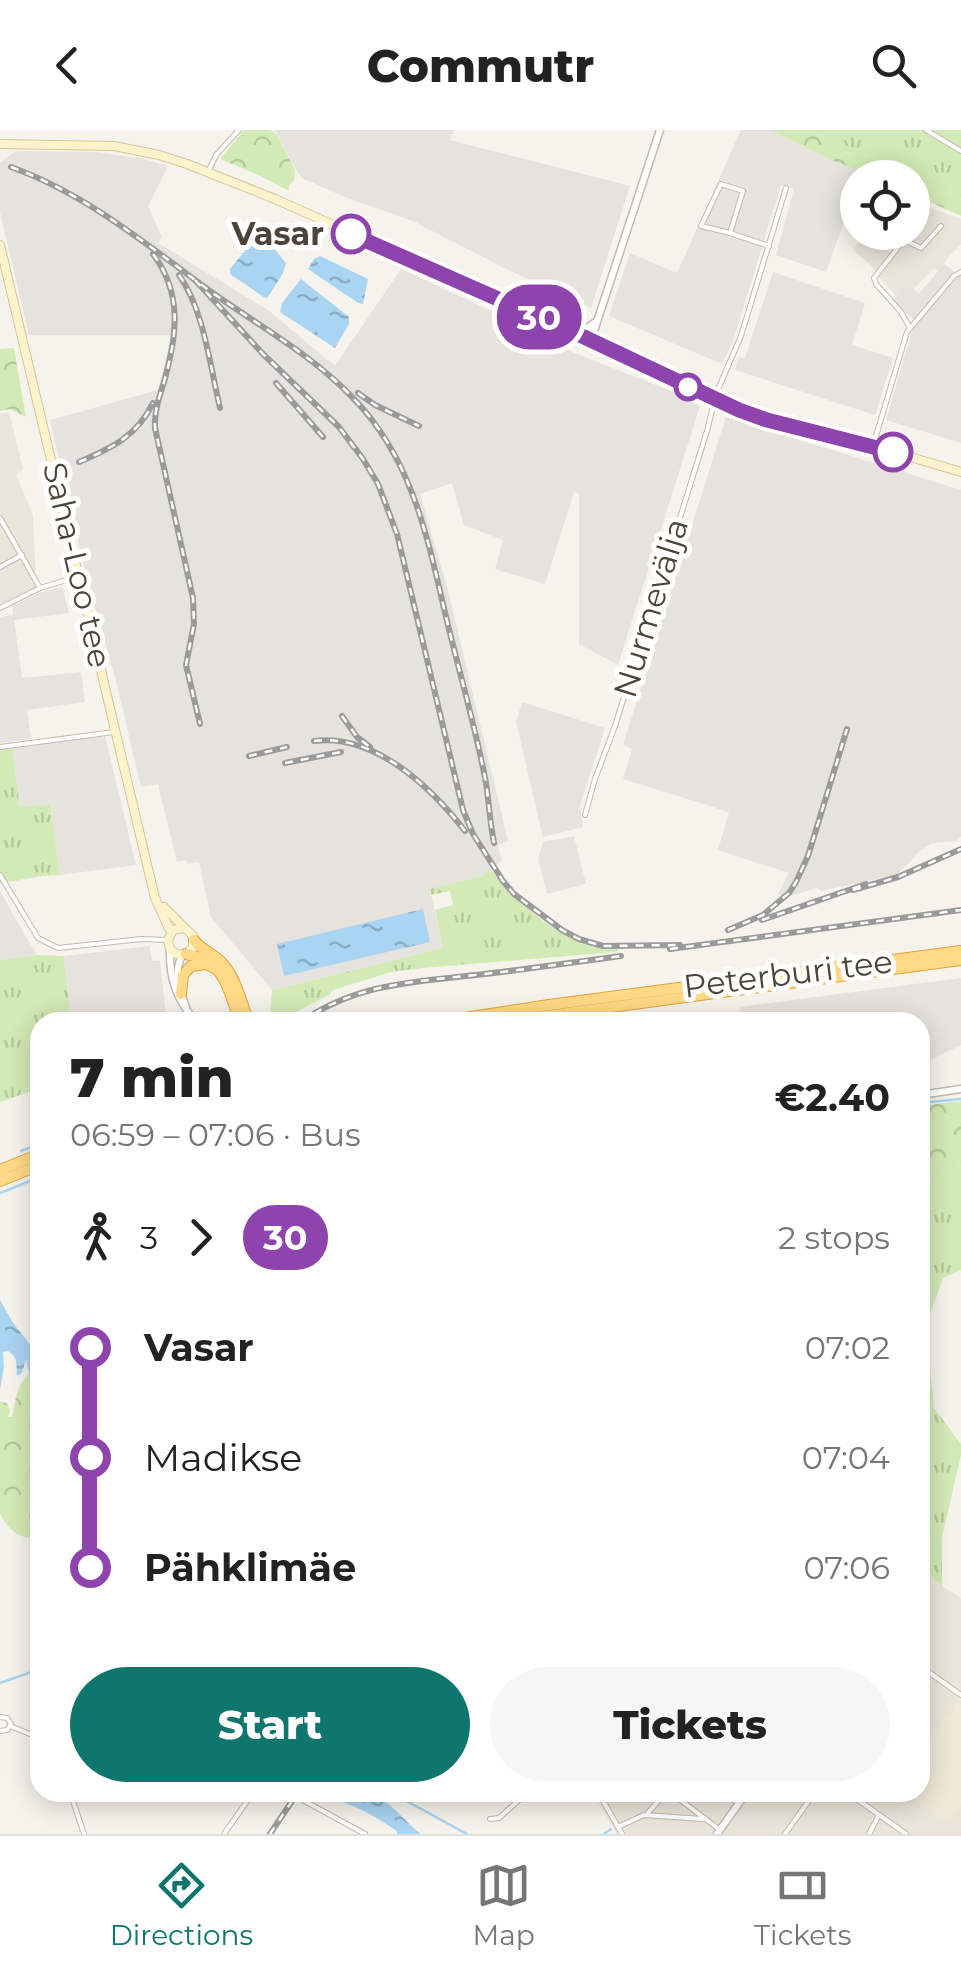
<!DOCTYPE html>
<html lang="en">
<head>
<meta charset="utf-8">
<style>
  body { margin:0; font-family:Montserrat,sans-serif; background:#f6f6f6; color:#222; height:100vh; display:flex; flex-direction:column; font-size:38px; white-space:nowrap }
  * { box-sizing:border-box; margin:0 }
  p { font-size:32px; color:#767676 }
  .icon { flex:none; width:55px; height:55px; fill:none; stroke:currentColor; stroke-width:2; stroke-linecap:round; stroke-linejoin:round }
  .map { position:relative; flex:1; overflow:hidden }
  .details { position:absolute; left:30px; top:882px; width:900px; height:790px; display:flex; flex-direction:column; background:#fff; border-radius:30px; box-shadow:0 5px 25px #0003 }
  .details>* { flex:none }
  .badge { padding:0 20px; border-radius:32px; font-size:35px; line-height:65px }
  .tools { position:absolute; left:840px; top:30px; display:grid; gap:20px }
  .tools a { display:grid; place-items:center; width:90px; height:90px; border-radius:50%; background:#fff; box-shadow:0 5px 25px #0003; font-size:50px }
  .map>.badge { position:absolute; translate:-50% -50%; box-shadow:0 0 0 5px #fff }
  .legs { display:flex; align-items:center; gap:15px; height:110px; padding:0 40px; font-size:32px }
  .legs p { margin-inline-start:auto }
  .summary { display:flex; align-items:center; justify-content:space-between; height:170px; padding:0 40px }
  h1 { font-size:55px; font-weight:800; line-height:75px }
  .cta { display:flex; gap:20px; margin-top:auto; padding:20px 40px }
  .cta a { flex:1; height:115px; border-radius:60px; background:#0f766e; color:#fff; font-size:40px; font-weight:800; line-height:115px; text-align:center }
  .cta a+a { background:#f6f6f6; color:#222 }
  ul { padding:0 40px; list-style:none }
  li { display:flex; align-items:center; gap:35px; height:110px; font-size:38px }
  li i { display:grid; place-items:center; width:15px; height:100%; margin:0 12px; background:currentColor }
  li i::after { content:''; width:25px; height:25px; margin:-12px; border:8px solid; border-radius:50%; background:#fff }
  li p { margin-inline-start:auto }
  li:first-child i { background:linear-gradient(#0000 50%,currentColor 0) }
  li:last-child i { background:linear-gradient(currentColor 50%,#0000 0) }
  header { display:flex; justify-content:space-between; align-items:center; height:130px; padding:0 40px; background:#fff; font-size:45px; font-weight:800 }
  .tabs { display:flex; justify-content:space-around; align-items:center; height:140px; border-top:2px solid #e0e0e0; background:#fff; font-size:28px; color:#767676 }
  .tabs a { display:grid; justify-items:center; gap:5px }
  .tabs .active { color:#0f766e }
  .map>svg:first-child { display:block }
</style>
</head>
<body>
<header><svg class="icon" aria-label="back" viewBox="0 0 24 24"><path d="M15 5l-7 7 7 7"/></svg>Commutr<svg class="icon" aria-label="search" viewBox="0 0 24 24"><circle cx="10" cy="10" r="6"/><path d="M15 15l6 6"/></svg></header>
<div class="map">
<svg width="961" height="1704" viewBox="0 0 961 1704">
  <defs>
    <pattern id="grass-tufts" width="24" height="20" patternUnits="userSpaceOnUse" patternTransform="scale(2.5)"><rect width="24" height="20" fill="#d2eab5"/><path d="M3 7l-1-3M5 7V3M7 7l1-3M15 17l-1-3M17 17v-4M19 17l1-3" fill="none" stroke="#b6ca9c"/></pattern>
    <pattern id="forest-crowns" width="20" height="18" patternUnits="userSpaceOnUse" patternTransform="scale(2.5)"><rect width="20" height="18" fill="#d2eab5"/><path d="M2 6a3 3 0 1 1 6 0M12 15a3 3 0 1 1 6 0" fill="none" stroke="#b6ca9c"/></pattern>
    <pattern id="water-ripples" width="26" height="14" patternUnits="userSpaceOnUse" patternTransform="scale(2.5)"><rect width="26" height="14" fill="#a9d4f2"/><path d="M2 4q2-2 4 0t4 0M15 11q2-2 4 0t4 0" fill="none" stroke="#8caec5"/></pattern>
  </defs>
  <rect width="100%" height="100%" fill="#f6f3ec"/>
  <!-- residential -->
  <g fill="#eae5da">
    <polygon points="920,74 961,89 961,114 950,125 939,141 934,138 913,160 907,156 897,167 878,146 872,136 853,120 865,103 894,103 898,105 900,103 912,102 913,86"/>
    <polygon points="9,282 23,339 16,345 33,385 36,457 0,474 0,284"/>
    <polygon points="920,1437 942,1456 961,1468 961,1565 920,1626"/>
    <polygon points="593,1663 913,1663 961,1676 961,1704 617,1704"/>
  </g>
  <!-- industrial -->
  <g fill="#e6e2dd">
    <polygon points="275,0 454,0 450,10 630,56 591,178 506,139 413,91 347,68 302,48 293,35"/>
    <polygon points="741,0 770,0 824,27 863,41 860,47 858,48 857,55 826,142 776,125 794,59 781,55 733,211 722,234 609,186 630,123 677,143"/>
    <polygon points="16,21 94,22 140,28 168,36 148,76 162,107 158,113 268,180 335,236 401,139 558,212 572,222 666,259 700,276 618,535 579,514 579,363 574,362 545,454 495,439 503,410 464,395 452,353 420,364 447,456 508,711 498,715 502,731 483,746 430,760 443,818 272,860 211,787 199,732 188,734 186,730 177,732 158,654 141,657 116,551 88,453 50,290 158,260 172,205 29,205 0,82 0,32"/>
    <polygon points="944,134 961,146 961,313 886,290 915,191 894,171 907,155 919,164"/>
    <polygon points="773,142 865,173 852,215 893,228 875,285 735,240 739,227 745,228"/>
    <polygon points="726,287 961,360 961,706 957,711 933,713 920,721 897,745 821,761 817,758 786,767 778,764 789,743 718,720 729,682 623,649 632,619 623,615"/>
    <polygon points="62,457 69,483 14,490 22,548 81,542 85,572 27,580 31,609 0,613 0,487 13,485 12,476 42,462"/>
    <polygon points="522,572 605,598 580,675 583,697 543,707 516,592"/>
    <polygon points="105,606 136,735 60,745 50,674 20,678 12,618"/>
    <polygon points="574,706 586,754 547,764 538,729 543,712"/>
    <polygon points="0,761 23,802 37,825 0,830"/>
    <polygon points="150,816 152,831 160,831 166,886 105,892 71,892 64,826"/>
    <polygon points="961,848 961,915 920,935 920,892 742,892 740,877"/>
  </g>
  <!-- education -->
  <polygon fill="#efe8d6" points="959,1568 961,1570 961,1676 948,1693 917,1672 913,1663 920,1662 920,1626"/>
  <!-- grass -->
  <g fill="url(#grass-tufts)">
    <polygon points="812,0 961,0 961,70"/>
    <path d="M12 618 20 677 50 674 60 745C38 745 21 751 0 753V620Z"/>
    <path d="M490 739C513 767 544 797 578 811 591 816 605 817 619 819L616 822 423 838 391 842 333 860 329 865 278 891 270 885 272 860 443 818 435 780 453 775 450 761 431 765 430 759 483 746Z"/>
    <polygon points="37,825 64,826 71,892 40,892 40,958 0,972 0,830"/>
    <polygon points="961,1036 961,1140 943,1148 926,1195 934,1278 961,1314 961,1325 942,1407 942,1456 920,1437 920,1056"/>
  </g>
  <!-- forest -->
  <g fill="url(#forest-crowns)">
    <polygon points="244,0 270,0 277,5 295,40 294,50 289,55 289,61 261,46 220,29"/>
    <polygon points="770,0 812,0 961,70 961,86 913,64 912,48 876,47 824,27"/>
    <polygon points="14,218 26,287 10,279 0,281 0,219"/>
    <polygon points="961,971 961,1036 920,1056 920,976"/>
    <path d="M29 1244 31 1277 40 1286V1407C22 1411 7 1400 0 1383V1271L7 1273 10 1280 8 1287H12C15 1271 17 1255 29 1244Z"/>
  </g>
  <!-- water -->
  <g fill="url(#water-ripples)">
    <polygon points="256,107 276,121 286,133 283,143 268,167 265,168 230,144 230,139"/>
    <polygon points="320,126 368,149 363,174 358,173 308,139 314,129"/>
    <polygon points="301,149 349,187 349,194 335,218 280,182 282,173"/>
    <polygon points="423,779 430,812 284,846 277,814"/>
    <path d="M0 1170 13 1193 33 1218 40 1286 31 1277 32 1260 26 1229 22 1243 17 1246C16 1235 19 1228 8 1221L3 1222 4 1238 0 1259Z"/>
    <path d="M308 1663C331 1662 363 1658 385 1672 398 1680 408 1695 421 1704H397V1701C366 1680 345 1670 308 1663Z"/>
  </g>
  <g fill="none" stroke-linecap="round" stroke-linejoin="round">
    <!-- stream -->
    <g stroke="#a9d4f2" stroke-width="2.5">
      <polyline points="920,973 961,969"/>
      <polyline points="21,1021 40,1014"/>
      <polyline points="0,1063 40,1047"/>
      <polyline points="0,1553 40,1539"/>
      <polyline points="390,1662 467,1704"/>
      <polyline points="412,1668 413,1662"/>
      <polyline points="604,1704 611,1699"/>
    </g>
    <!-- minor casing -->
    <g stroke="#c2bbae" stroke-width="6">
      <g id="minor">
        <polyline points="926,0 961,21"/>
        <polyline points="208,42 216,25 239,0"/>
        <polyline points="730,103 701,96 721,54 743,61 730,103 769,116"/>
        <polyline points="910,198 901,182 876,154 874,148 904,110 921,118 941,96"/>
        <polyline points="873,316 907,202 954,146 961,142"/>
        <polyline points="0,388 40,458"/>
        <polyline points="0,437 22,425"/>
        <polyline points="0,478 40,458 80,446"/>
        <polyline points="0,617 114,602"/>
        <polyline points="585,685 595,649 615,596 707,301 716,264 741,206 786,58"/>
        <polyline points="0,745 38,808 58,818 141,809 167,810"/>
        <polyline points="920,1536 961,1565"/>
        <polyline points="0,1587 7,1588 11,1594 7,1600 0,1601"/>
        <polyline points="10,1596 40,1608"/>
        <polyline points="70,1662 84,1704"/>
        <polyline points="288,1662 365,1704"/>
        <polyline points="598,1662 622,1704"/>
        <polyline points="670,1662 720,1700"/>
        <polyline points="723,1662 739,1674"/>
        <polyline points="847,1662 906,1704"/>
        <polyline points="647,1684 666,1662"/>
        <polyline points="490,1689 499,1688 528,1662"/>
        <polyline points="618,1697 644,1685 703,1689"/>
        <polyline points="224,1704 248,1670 257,1662"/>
        <polyline points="785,1704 815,1662"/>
        <polyline points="869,1704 879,1685"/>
      </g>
    </g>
    <!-- tertiary casing -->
    <g stroke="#c2bbae" stroke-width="9">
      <g id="tertiary">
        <polyline points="572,200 586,199 597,191"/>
        <polyline points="591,210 660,0"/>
        <path d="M170 819C169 849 177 870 196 892"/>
        <path d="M182 825C173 845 179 858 186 877"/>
        <polyline points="920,965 961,959"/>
        <polyline points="717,1704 747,1662"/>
      </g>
    </g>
    <!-- secondary casing -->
    <g stroke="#d6c79b" stroke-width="10">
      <g id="secondary">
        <polyline points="0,14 114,16 159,25 187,34 275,69 591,210 739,280 767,290 873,316 961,342"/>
        <polyline points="0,115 155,768 171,803"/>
        <path d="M164 777 193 806V818C186 826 177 827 170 819L168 810 173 800 184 798"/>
      </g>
    </g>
    <!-- trunk casing -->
    <g stroke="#e0a43c" stroke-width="12">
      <g id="trunk">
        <path d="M194 810C201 820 211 822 220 831 236 846 241 873 249 892"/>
        <path d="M186 824C226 831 228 859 240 892"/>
        <polyline points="181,864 183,845 191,836 206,834 212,837"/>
        <polyline points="438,892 549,875 961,821"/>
        <polyline points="500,892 961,830"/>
        <polyline points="0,1040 40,1024"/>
        <polyline points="0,1051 40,1035"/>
      </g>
    </g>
    <!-- minor -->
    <use href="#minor" stroke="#fff" stroke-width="4"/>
    <!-- tertiary -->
    <use href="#tertiary" stroke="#fff" stroke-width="6"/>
    <!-- secondary -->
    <use href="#secondary" stroke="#fff3cd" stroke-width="8"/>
    <!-- trunk -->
    <use href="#trunk" stroke="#ffd985" stroke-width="10"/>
    <!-- rail casing -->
    <g stroke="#9a9a9a" stroke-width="6">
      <g id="rail">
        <path d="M11 37C86 64 146 114 210 161 259 196 313 225 355 270 414 332 428 411 447 491 460 545 476 599 486 653 489 673 490 693 494 713"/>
        <path d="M153 124C183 164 177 206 164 252 159 268 154 282 155 298L193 468 194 494 186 535 200 594"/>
        <path d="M179 145C204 180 210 236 220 278"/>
        <polyline points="195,150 264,225 339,297 363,329 378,354 397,404 463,680 473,704 503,751 514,764 562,800 579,809 603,816 680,815"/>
        <polyline points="276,253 323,307"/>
        <polyline points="358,263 375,275 419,296"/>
        <path d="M79 332C112 318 137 306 153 273"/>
        <polyline points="342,586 357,607 370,617"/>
        <path d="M314 611C374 603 431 657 465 701"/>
        <polyline points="249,626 287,617"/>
        <polyline points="285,633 341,622"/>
        <polyline points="853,760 898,747 961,719"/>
        <polyline points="762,790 866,754"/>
        <polyline points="728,800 763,785 789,763 796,752 808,726 847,599"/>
        <polyline points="670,819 961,780"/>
        <path d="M301 892C359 852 416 852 484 844 529 839 575 832 621 826"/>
        <polyline points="270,1704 298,1662"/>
      </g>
    </g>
    <!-- rail -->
    <use href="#rail" stroke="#fff" stroke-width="2.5" stroke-dasharray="8" stroke-linecap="butt"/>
  </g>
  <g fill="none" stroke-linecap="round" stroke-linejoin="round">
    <!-- line-1 casing -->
    <g stroke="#fff" stroke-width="22">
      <polyline id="line-1" points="351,104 584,207 739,280 767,290 893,322"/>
    </g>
    <!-- line-1 -->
    <use href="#line-1" stroke="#8e44ad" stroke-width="15"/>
  </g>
  <!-- markers -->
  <g fill="#fff" stroke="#8e44ad" stroke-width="5">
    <circle cx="351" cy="104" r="18"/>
    <circle cx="688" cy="257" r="12"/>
    <circle cx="893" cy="322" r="18"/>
  </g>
  <g text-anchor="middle" stroke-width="10" stroke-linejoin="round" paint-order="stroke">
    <!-- stop labels -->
    <g font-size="32" font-weight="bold" fill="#4b4439" stroke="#fff" text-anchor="end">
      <text x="324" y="115">Vasar</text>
    </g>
    <!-- street labels -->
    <g font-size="32" fill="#4b4439" stroke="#fff">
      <text transform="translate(77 435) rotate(77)" y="11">Saha-Loo tee</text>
      <text transform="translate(651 478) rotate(-73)" y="11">Nurmevälja</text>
      <text transform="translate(788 844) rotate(-7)" y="11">Peterburi tee</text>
    </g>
  </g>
</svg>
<div class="tools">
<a><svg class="icon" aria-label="locate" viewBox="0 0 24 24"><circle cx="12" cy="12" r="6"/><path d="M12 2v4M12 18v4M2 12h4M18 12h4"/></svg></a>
</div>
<b class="badge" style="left:539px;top:187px;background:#8e44ad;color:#fff">30</b>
<section class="details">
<div class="summary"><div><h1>7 min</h1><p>06:59 – 07:06 · Bus</p></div><b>€2.40</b></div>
<div class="legs"><svg class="icon" aria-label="walk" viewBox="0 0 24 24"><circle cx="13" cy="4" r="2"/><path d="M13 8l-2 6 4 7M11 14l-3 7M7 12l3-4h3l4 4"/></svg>3<svg class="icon" aria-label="forward" viewBox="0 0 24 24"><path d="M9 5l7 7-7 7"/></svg><b class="badge" style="background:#8e44ad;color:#fff">30</b><p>2 stops</p></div>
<ul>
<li><i style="color:#8e44ad"></i><b>Vasar</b><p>07:02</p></li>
<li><i style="color:#8e44ad"></i><span>Madikse</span><p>07:04</p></li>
<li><i style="color:#8e44ad"></i><b>Pähklimäe</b><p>07:06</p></li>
</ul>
<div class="cta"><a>Start</a><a>Tickets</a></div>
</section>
</div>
<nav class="tabs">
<a class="active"><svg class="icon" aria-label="directions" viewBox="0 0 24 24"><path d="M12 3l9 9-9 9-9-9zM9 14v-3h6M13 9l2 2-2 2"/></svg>Directions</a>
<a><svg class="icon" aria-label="map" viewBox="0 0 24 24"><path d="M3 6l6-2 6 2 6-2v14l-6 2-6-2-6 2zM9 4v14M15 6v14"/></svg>Map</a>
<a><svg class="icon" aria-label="tickets" viewBox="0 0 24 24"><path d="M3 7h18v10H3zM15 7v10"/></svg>Tickets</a>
</nav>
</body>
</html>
